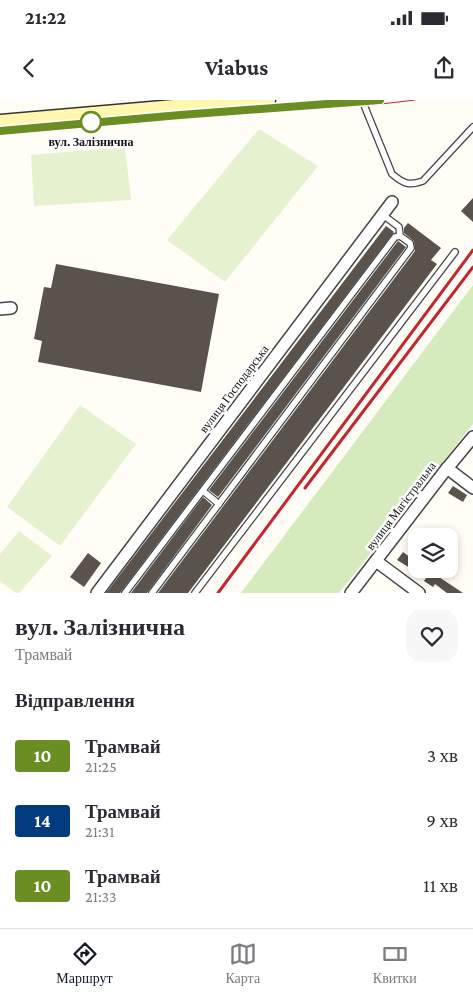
<!DOCTYPE html>
<html lang="uk">
<head>
<meta charset="utf-8">
<style>
  body { margin:0; font-family:"Crimson Pro",serif; background:#f7f7f7; color:#2b2b33; height:100vh; display:flex; flex-direction:column; font-size:19px; white-space:nowrap }
  * { box-sizing:border-box; margin:0 }
  p { font-size:16px; color:#7c7c81 }
  .icon { flex:none; width:28px; height:28px; fill:none; stroke:currentColor; stroke-width:2; stroke-linecap:round; stroke-linejoin:round }
  .map { position:relative; height:493px; overflow:hidden }
  .sheet { display:flex; flex-direction:column; background:#fff; flex:1 }
  .sheet>* { flex:none }
  .badge { padding:0 10px; border-radius:4px; font-size:18px; line-height:32px }
  .fabs { position:absolute; left:408px; top:428px; display:grid; gap:10px }
  .fabs a { display:grid; place-items:center; width:50px; height:50px; border-radius:10px; background:#fff; box-shadow:0 2px 8px #0003; font-size:25px }
  .map>.badge { position:absolute; translate:-50% -50%; box-shadow:0 0 0 2px #fff }
  h2 { padding:0 15px; font-size:19px; line-height:45px }
  .round { display:grid; place-items:center; flex:none; width:52px; height:52px; border-radius:15px; background:#f7f7f7 }
  .summary { display:flex; align-items:center; justify-content:space-between; height:85px; padding:0 15px }
  h1 { font-size:24px; font-weight:700; line-height:38px }
  ul { padding:0; list-style:none }
  li { display:flex; align-items:center; gap:15px; height:65px; padding:0 15px }
  li div { flex:1 }
  li b { display:block; font-size:19px }
  li em { font-style:normal }
  li .badge { min-width:55px; font-weight:700; text-align:center }
  .status { display:flex; justify-content:space-between; align-items:center; height:35px; padding:0 25px; background:#fff; direction:ltr }
  .status svg { height:14px; fill:currentColor }
  header { display:flex; justify-content:space-between; align-items:center; height:65px; padding:0 15px; background:#fff; font-size:22px; font-weight:700 }
  .dock { display:flex; justify-content:space-around; align-items:center; height:70px; border-top:1px solid #e1e1e2; background:#fff; font-size:14px; color:#7c7c81 }
  .dock a { display:grid; justify-items:center; gap:2px }
  .dock .active { color:#111827 }
  .map>svg:first-child { display:block }
</style>
</head>
<body>
<div class="status"><b>21:22</b><svg viewBox="0 0 49 12"><path d="M0 12V9h3v3zM5 12V6h3v6zM10 12V3h3v9zM15 12V0h3v12zM26 1h20v11H26zM47 4h2v5h-2z"/></svg></div>
<header><svg class="icon" aria-label="back" viewBox="0 0 24 24"><path d="M15 5l-7 7 7 7"/></svg>Viabus<svg class="icon" aria-label="share" viewBox="0 0 24 24"><path d="M12 15V3M7 8l5-5 5 5M5 13v7h14v-7"/></svg></header>
<div class="map">
<svg width="473" height="493" viewBox="0 0 473 493">
  <rect width="100%" height="100%" fill="#fffdf5"/>
  <!-- green -->
  <polygon fill="#d5ebbd" points="473,185 473,324 339,493 241,493"/>
  <!-- pitch -->
  <g fill="#e6f2cf">
    <polygon points="259,29 318,66 225,182 167,140"/>
    <polygon points="125,47 131,100 34,106 31,55"/>
    <polygon points="80,305 136,344 60,446 7,407"/>
    <polygon points="19,431 52,456 19,493 16,493 0,481 0,454"/>
  </g>
  <!-- building -->
  <g fill="#5a524d">
    <polygon points="473,98 473,122 461,111"/>
    <polygon points="408,123 441,148 431,160 437,164 188,493 158,493 415,151 414,141 404,133 404,128"/>
    <polygon points="386,126 394,132 120,493 106,493"/>
    <polygon points="398,141 406,147 218,397 209,390"/>
    <polygon points="56,164 219,194 201,292 38,262 42,241 34,239 44,187 51,188"/>
    <polygon points="453,386 467,395 463,402 448,393"/>
    <polygon points="203,397 212,405 147,493 131,493"/>
    <polygon points="403,452 415,461 410,468 397,460"/>
    <polygon points="88,453 101,463 84,487 70,477"/>
    <polygon points="417,469 427,469 463,493 447,493 435,484 433,487 424,481 426,478 416,470"/>
  </g>
  <g fill="none" stroke-linecap="round" stroke-linejoin="round">
    <!-- service casing -->
    <g stroke="#444" stroke-width="8">
      <g id="service">
        <path d="M362 0 392 74C404 84 409 86 423 81L473 27"/>
        <polyline points="383,115 399,127 400,136"/>
        <polyline points="203,391 219,404"/>
        <polyline points="125,493 395,137 400,136 410,143 411,148 152,493"/>
        <polyline points="195,493 455,152"/>
      </g>
    </g>
    <!-- minor casing -->
    <g stroke="#444" stroke-width="14">
      <g id="minor">
        <polyline points="0,209 11,208"/>
        <polyline points="447,368 473,388"/>
        <polyline points="376,461 419,493"/>
        <polyline points="97,493 392,102"/>
        <polyline points="351,493 444,372 473,337"/>
      </g>
    </g>
    <!-- secondary casing -->
    <g stroke="#333" stroke-width="19">
      <polyline id="secondary" points="0,23 267,0"/>
    </g>
    <!-- service -->
    <use href="#service" stroke="#fff" stroke-width="5.5"/>
    <!-- minor -->
    <use href="#minor" stroke="#fff" stroke-width="11"/>
    <!-- secondary -->
    <use href="#secondary" stroke="#fff6b0" stroke-width="16"/>
    <!-- tram -->
    <polyline stroke="#c4262e" stroke-width="1" points="0,34 247,13 364,6 415,0"/>
    <!-- rail -->
    <g stroke="#c4262e" stroke-width="3">
      <polyline points="305,388 473,167"/>
      <polyline points="218,493 473,150"/>
    </g>
  </g>
  <g fill="none" stroke-linecap="round" stroke-linejoin="round">
    <!-- line casing -->
    <g stroke="#fff" stroke-width="11">
      <polyline id="line" points="0,31 180,15 380,0"/>
    </g>
    <!-- line -->
    <use href="#line" stroke="#6b8e23" stroke-width="8"/>
  </g>
  <!-- markers -->
  <circle fill="#fff" stroke="#6b8e23" stroke-width="2.5" cx="91" cy="22" r="10"/>
  <g text-anchor="middle" stroke-width="5" stroke-linejoin="round" paint-order="stroke">
    <!-- stop labels -->
    <g font-size="12" font-weight="bold" fill="#111" stroke="#fff">
      <text x="91" y="46">вул. Залізнична</text>
    </g>
    <!-- street labels -->
    <g font-size="12" fill="#111" stroke="#fff">
      <text transform="translate(234 289) rotate(-53)" y="4">вулиця Господарська</text>
      <text transform="translate(401 406) rotate(-53)" y="4">вулиця Магістральна</text>
    </g>
  </g>
</svg>
<div class="fabs">
<a><svg class="icon" aria-label="layers" viewBox="0 0 24 24"><path d="M12 4l9 5-9 5-9-5zM3 14l9 5 9-5"/></svg></a>
</div>
</div>
<section class="sheet">
<div class="summary"><div><h1>вул. Залізнична</h1><p>Трамвай</p></div><a class="round"><svg class="icon" aria-label="heart" viewBox="0 0 24 24"><path d="M12 20l-8-8c-3-5 5-10 8-4 3-6 11-1 8 4z"/></svg></a></div>
<h2>Відправлення</h2>
<ul>
<li><span class="badge" style="background:#6b8e23;color:#fff">10</span><div><b>Трамвай</b><p>21:25</p></div><em>3 хв</em></li>
<li><span class="badge" style="background:#003b80;color:#fff">14</span><div><b>Трамвай</b><p>21:31</p></div><em>9 хв</em></li>
<li><span class="badge" style="background:#6b8e23;color:#fff">10</span><div><b>Трамвай</b><p>21:33</p></div><em>11 хв</em></li>
</ul>
</section>
<nav class="dock">
<a class="active"><svg class="icon" aria-label="directions" viewBox="0 0 24 24"><path d="M12 3l9 9-9 9-9-9zM9 14v-3h6M13 9l2 2-2 2"/></svg>Маршрут</a>
<a><svg class="icon" aria-label="map" viewBox="0 0 24 24"><path d="M3 6l6-2 6 2 6-2v14l-6 2-6-2-6 2zM9 4v14M15 6v14"/></svg>Карта</a>
<a><svg class="icon" aria-label="tickets" viewBox="0 0 24 24"><path d="M3 7h18v10H3zM15 7v10"/></svg>Квитки</a>
</nav>
</body>
</html>
